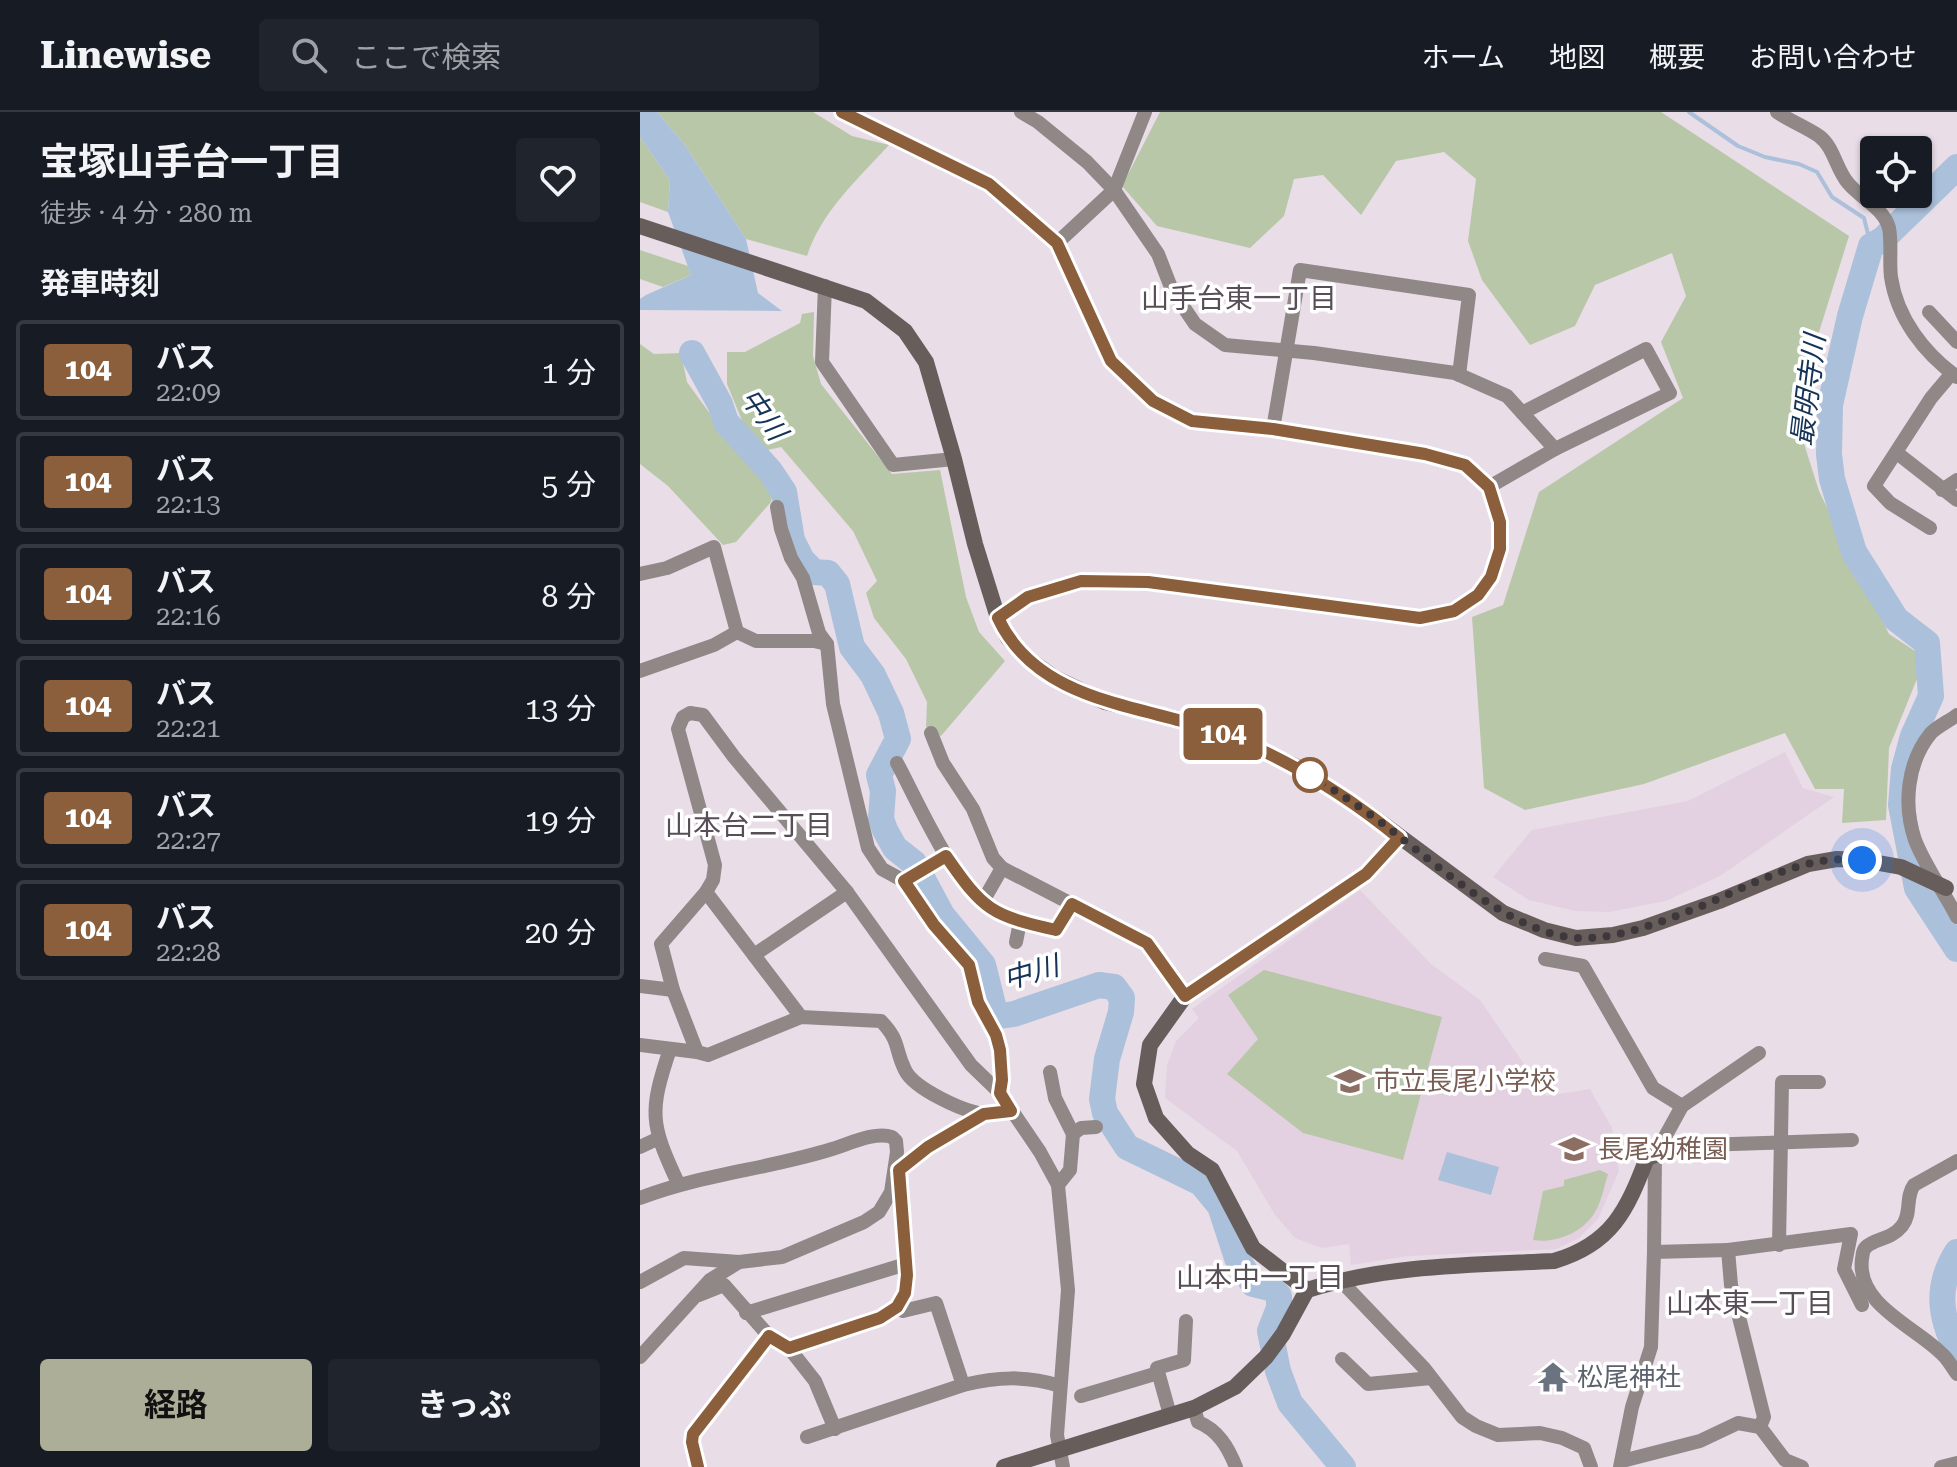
<!DOCTYPE html>
<html lang="ja">
<head>
<meta charset="utf-8">
<style>
  body { margin:0; font-family:"Roboto Serif","Noto Sans JP",serif; background:#20242c; color:#f1f3f6; height:100vh; display:flex; flex-direction:column; font-size:30px; white-space:nowrap }
  * { box-sizing:border-box; margin:0 }
  p { font-size:26px; color:#9ea1a6 }
  .icon { flex:none; width:44px; height:44px; fill:none; stroke:currentColor; stroke-width:2; stroke-linecap:round; stroke-linejoin:round }
  .map { position:relative; flex:1; overflow:hidden }
  .sheet { display:flex; flex-direction:column; background:#171b24; width:640px }
  .sheet>* { flex:none }
  .badge { padding:0 16px; border-radius:6px; font-size:28px; line-height:52px }
  .fabs { position:absolute; left:1220px; top:24px; display:grid; gap:16px }
  .fabs a { display:grid; place-items:center; width:72px; height:72px; border-radius:8px; background:#171b24; box-shadow:0 2px 6px #0004; font-size:40px }
  .you { position:absolute; width:40px; height:40px; margin:-20px; border:6px solid #fff; border-radius:50%; background:#1a73e8; box-shadow:0 0 0 12px #1a73e833 }
  .map>.badge { position:absolute; translate:-50% -50%; box-shadow:0 0 0 4px #fff }
  h2 { padding:0 40px; font-size:30px; line-height:72px }
  .round { display:grid; place-items:center; flex:none; width:84px; height:84px; border-radius:8px; background:#20242c }
  .headline { display:flex; align-items:center; justify-content:space-between; height:136px; padding:0 40px }
  h1 { font-size:38px; font-weight:700; line-height:60px }
  .cta { display:flex; gap:16px; margin-top:auto; padding:16px 40px }
  .cta a { flex:1; height:92px; border-radius:8px; background:#adae98; color:#111; font-size:32px; font-weight:700; line-height:92px; text-align:center }
  .cta a+a { background:#20242c; color:#f1f3f6 }
  ul { padding:0; list-style:none }
  li { display:flex; align-items:center; gap:24px; height:100px; margin:0 16px 12px; padding:0 24px; border:4px solid #363941; border-radius:8px }
  li div { flex:1 }
  li b { display:block; font-size:30px }
  li em { font-style:normal }
  li .badge { min-width:88px; font-weight:700; text-align:center }
  header { display:flex; align-items:center; gap:48px; box-sizing:border-box; height:112px; padding:0 40px; background:#171b24; border-bottom:2px solid #363941 }
  header strong { font-size:38px }
  nav { display:flex; gap:44px; margin-inline-start:auto; font-size:28px }
  .search { width:560px; height:72px; background:#20242c; display:flex; align-items:center; gap:20px; box-sizing:border-box; padding:0 28px; border-radius:8px; color:#9ea1a6; font-size:30px }
  main { display:flex; flex:1; min-height:0 }
  .map>svg:first-child { display:block }
</style>
</head>
<body>
<header>
<strong>Linewise</strong>
<div class="search"><svg class="icon" aria-label="search" viewBox="0 0 24 24"><circle cx="10" cy="10" r="6"/><path d="M15 15l6 6"/></svg>ここで検索</div>
<nav><a>ホーム</a><a>地図</a><a>概要</a><a>お問い合わせ</a></nav>
</header>
<main>
<section class="sheet">
<div class="headline"><div><h1>宝塚山手台一丁目</h1><p>徒歩 · 4 分 · 280 m</p></div><a class="round"><svg class="icon" aria-label="heart" viewBox="0 0 24 24"><path d="M12 20l-8-8c-3-5 5-10 8-4 3-6 11-1 8 4z"/></svg></a></div>
<h2>発車時刻</h2>
<ul>
<li><span class="badge" style="background:#8b5e3c;color:#fff">104</span><div><b>バス</b><p>22:09</p></div><em>1 分</em></li>
<li><span class="badge" style="background:#8b5e3c;color:#fff">104</span><div><b>バス</b><p>22:13</p></div><em>5 分</em></li>
<li><span class="badge" style="background:#8b5e3c;color:#fff">104</span><div><b>バス</b><p>22:16</p></div><em>8 分</em></li>
<li><span class="badge" style="background:#8b5e3c;color:#fff">104</span><div><b>バス</b><p>22:21</p></div><em>13 分</em></li>
<li><span class="badge" style="background:#8b5e3c;color:#fff">104</span><div><b>バス</b><p>22:27</p></div><em>19 分</em></li>
<li><span class="badge" style="background:#8b5e3c;color:#fff">104</span><div><b>バス</b><p>22:28</p></div><em>20 分</em></li>
</ul>
<div class="cta"><a>経路</a><a>きっぷ</a></div>
</section>
<div class="map">
<svg width="1317" height="1355" viewBox="0 0 1317 1355">
  <rect width="100%" height="100%" fill="#e9dde7"/>
  <!-- built -->
  <g fill="#e3d1e1">
    <polygon points="1145,640 1163,676 1194,685 1080,764 1026,789 969,800 935,799 889,788 853,765 892,718 1048,689"/>
    <polygon points="720,778 791,852 840,888 906,984 950,977 972,1016 979,1059 958,1107 939,1126 916,1137 769,1144 711,1153 709,1132 682,1136 655,1126 635,1103 597,1039 525,986 527,953 536,929 559,906 552,897"/>
  </g>
  <!-- green -->
  <g fill="#b9c7a9">
    <path d="M17 0H173L212 24 249 33C218 67 181 100 167 144L106 127 45 33Z"/>
    <polygon points="520,0 1021,0 1209,124 1154,300 1179,379 1249,522 1275,539 1283,552 1249,636 1246,708 1202,711 1204,677 1175,677 1145,621 1004,672 885,698 844,676 832,505 863,493 899,380 1043,286 1021,230 1046,184 1032,141 955,173 935,214 890,233 842,168 828,129 836,67 804,40 756,49 721,103 683,63 654,67 644,104 610,136 517,114 482,74"/>
    <polygon points="0,25 30,68 28,100 0,90"/>
    <polygon points="0,138 48,154 51,163 23,175 0,167"/>
    <polygon points="174,200 173,244 181,272 252,362 300,358 326,485 339,520 365,549 301,624 286,615 287,590 266,547 234,506 226,481 237,469 213,419 141,335 123,339 103,311 87,272 87,240 105,240 160,211 162,202"/>
    <polygon points="0,232 14,242 41,241 47,270 89,328 134,376 131,390 96,430 83,433 28,374 0,352"/>
    <polygon points="624,858 802,905 763,1048 663,1021 587,962 618,927 588,883"/>
    <path d="M960 1058 968 1062C964 1074 962 1089 955 1100 944 1120 915 1132 893 1128L903 1079 924 1074V1068Z"/>
  </g>
  <!-- water -->
  <g fill="#abc0da">
    <polygon points="0,0 17,0 45,33 106,127 118,181 142,199 0,198 0,187 6,183 51,163 28,100 30,68 0,25"/>
    <polygon points="807,1040 859,1055 851,1083 798,1068"/>
  </g>
  <g fill="none" stroke-linecap="round" stroke-linejoin="round">
    <!-- stream -->
    <polyline stroke="#abc0da" stroke-width="4" points="1049,0 1098,34 1125,45 1159,52 1177,60 1192,85 1224,106 1231,134"/>
    <!-- river -->
    <g stroke="#abc0da" stroke-width="26">
      <polyline points="1317,55 1242,128 1231,134 1210,204 1190,293 1189,342 1192,367 1214,440 1256,507 1287,531 1291,584 1273,624 1264,657 1261,693 1277,776 1317,837"/>
      <polyline points="52,241 80,292 86,310 130,359 144,380 152,428 162,448 174,460 188,461 197,472 212,535 233,563 251,601 258,627 239,663 243,679 241,707 245,718 255,736 274,751 302,803 343,853 354,897 360,904 374,902 459,873 474,875 482,886 481,900 467,947 462,987 465,1001 487,1035 561,1071 580,1094 597,1146 613,1172 633,1177 639,1184 639,1196 630,1219 638,1259 650,1291 703,1355"/>
      <path d="M1317 1140C1296 1173 1299 1204 1317 1238"/>
    </g>
    <!-- street -->
    <g stroke="#8f8887" stroke-width="14">
      <polyline points="202,0 349,72 417,131 474,78 505,0"/>
      <polyline points="381,0 398,10 447,50 474,78 518,142 532,178 555,212 585,233 674,241 815,261 867,284 915,337 1030,281 1006,237 882,301"/>
      <path d="M1137 0C1150 9 1166 15 1179 24 1194 35 1196 57 1208 71 1220 86 1244 96 1249 116 1252 131 1249 149 1251 165 1257 206 1284 241 1317 265"/>
      <polyline points="417,131 471,249 513,289 552,309 633,317 785,342 825,353 849,375 915,337"/>
      <polyline points="185,174 182,250 253,353 314,347"/>
      <polyline points="1289,200 1317,230"/>
      <polyline points="633,317 660,158 829,183 819,263"/>
      <polyline points="1257,341 1317,388"/>
      <polyline points="1302,378 1317,368"/>
      <polyline points="137,395 141,417 151,446 163,466 179,521 187,532 193,592 228,736 242,757 264,769 294,813 329,853 338,890 356,923 360,938 360,981"/>
      <polyline points="1290,416 1250,391 1234,374 1291,286 1312,261"/>
      <polyline points="0,462 27,456 74,435 97,520 116,529 174,529 187,532"/>
      <path d="M358 506 388 485 441 469 508 470 780 506C790 504 802 503 812 500 847 488 864 447 860 412 858 400 853 387 849 375"/>
      <polyline points="0,559 74,533 97,520"/>
      <path d="M1317 603C1309 609 1298 614 1291 621 1267 650 1263 693 1275 728 1285 754 1304 780 1317 805"/>
      <polyline points="291,621 303,651 333,697 353,746 362,756 507,831 545,884"/>
      <path d="M257 651C278 690 314 774 351 797 370 809 394 813 416 818L432 792"/>
      <polyline points="264,769 306,744"/>
      <polyline points="66,780 73,768 75,753 38,617 43,605 50,601 63,603 94,645 207,780 331,953 360,981 400,1040 418,1073"/>
      <polyline points="342,791 362,756"/>
      <polyline points="376,830 380,810"/>
      <polyline points="114,843 207,780"/>
      <polyline points="905,847 943,854 1013,976 1042,994"/>
      <polyline points="0,874 33,878"/>
      <polyline points="0,933 57,940 33,878 21,832 66,780 161,905"/>
      <path d="M30 937C9 1000 10 1011 38 1071"/>
      <path d="M57 940 68 943 161 905 241 909C261 930 254 936 265 958 274 977 326 1001 346 1002 354 1002 363 1000 371 999"/>
      <polyline points="1119,941 1042,994 1015,1043 1014,1140 1088,1138 1091,1173 1124,1305 1120,1315 1145,1348 1162,1355"/>
      <polyline points="410,960 415,986 433,1022"/>
      <polyline points="0,1035 17,1027"/>
      <polyline points="1015,1043 1061,1033 1212,1028"/>
      <path d="M1317 1049 1274 1073C1265 1085 1272 1102 1262 1114 1251 1128 1235 1126 1226 1135 1222 1139 1223 1142 1222 1147 1216 1193 1276 1215 1302 1242 1308 1247 1312 1255 1317 1262"/>
      <path d="M0 1086C62 1062 129 1057 192 1037 209 1032 235 1019 252 1025L256 1029 257 1040 251 1080 239 1100 224 1110 142 1145 99 1150 44 1146 0 1170"/>
      <polyline points="1139,1133 1142,970 1179,970"/>
      <polyline points="1088,1138 1211,1122 1204,1157 1222,1193"/>
      <polyline points="700,1168 784,1256 822,1305 836,1314 858,1323 900,1321 922,1326 944,1336 951,1355"/>
      <polyline points="59,1183 84,1173 129,1224 149,1236"/>
      <polyline points="257,1195 263,1199 296,1191 323,1273"/>
      <polyline points="106,1201 266,1152"/>
      <polyline points="0,1245 70,1168 99,1150"/>
      <polyline points="702,1247 728,1272 791,1266"/>
      <polyline points="441,1284 518,1261"/>
      <path d="M554 1296 558 1310C578 1318 588 1335 596 1355"/>
      <polyline points="530,1303 517,1256 544,1248 546,1209"/>
      <polyline points="195,1317 175,1269 149,1236 240,1206 257,1195 265,1181 267,1163 259,1058 288,1035 344,1002"/>
      <path d="M167 1325 323 1273C356 1265 387 1263 420 1274"/>
      <polyline points="982,1349 1060,1329 1098,1311 1120,1315"/>
      <polyline points="58,1355 52,1330 53,1322 129,1224"/>
      <polyline points="423,1355 417,1323 428,1178 418,1073 430,1058 433,1022 441,1016 456,1015"/>
      <polyline points="980,1355 992,1295 1011,1235 1014,1140"/>
      <polyline points="1301,1355 1317,1351"/>
    </g>
    <!-- secondary -->
    <g stroke="#675e5c" stroke-width="16">
      <polyline points="0,114 226,189 265,219 286,250 314,347 335,432 358,506 368,526 388,547 415,566 465,590 538,607 596,626 659,656 732,704 863,801 904,818 936,826 973,823 1003,816 1079,789 1168,752 1197,747 1222,748"/>
      <path d="M667 1178C747 1153 830 1153 914 1149 972 1132 987 1098 1007 1046L1015 1043"/>
      <polyline points="364,1355 554,1296 595,1275 626,1245 643,1222 667,1178 613,1136 572,1058 548,1042 516,1006 504,972 510,933 545,884 726,762 759,726"/>
    </g>
    <!-- secondary-bridge -->
    <polyline stroke="#675e5c" stroke-width="16" points="1222,748 1261,755 1306,776"/>
  </g>
  <g fill="none" stroke-linecap="round" stroke-linejoin="round">
    <!-- line casing -->
    <g stroke="#fff" stroke-width="18">
      <path id="line" d="M58 1355 52 1330 53 1322 129 1224 149 1236 240 1206 257 1195 265 1181 267 1163 259 1058 288 1035 344 1002 371 999 360 981 362 968 360 938 356 923 338 890 329 853 294 813 264 769 306 744C344 799 351 803 416 818L432 792 507 831 545 884 726 762 759 726C710 686 657 653 599 628 518 592 401 598 358 506L388 485 441 469 508 470 780 506 814 499 838 483 851 465 860 437V410L849 375 825 353 785 342 633 317 552 309 513 289 471 249 417 131 349 72 202 0"/>
    </g>
    <!-- line -->
    <use href="#line" stroke="#8b5e3c" stroke-width="12"/>
    <!-- walk -->
    <path stroke="#3d383c" stroke-width="8" stroke-dasharray="0 14.4" d="M670 663C691 676 711 689 731 703 786 742 869 823 938 826 975 827 1010 814 1044 801 1085 786 1125 762 1168 752 1186 747 1204 747 1222 748"/>
  </g>
  <!-- icons -->
  <defs>
    <g id="school-bare" transform="scale(2.4)"><path d="M0-5L7-2L0 1L-7-2ZM-4 1L0 2.5L4 1V4Q0 6-4 4Z" fill="#8d6e63" stroke="#fff" stroke-width="2.5" paint-order="stroke"/></g>
    <g id="temple-bare" transform="scale(2.4)"><path d="M0-6L5-2H3V0L6.5 2.5H4V6H1.5V3h-3V6H-4V2.5H-6.5L-3 0V-2H-5Z" fill="#6b7280" stroke="#fff" stroke-width="2.5" paint-order="stroke"/></g>
  </defs>
  <g fill-rule="evenodd">
    <use href="#school-bare" x="710" y="969"/>
    <use href="#school-bare" x="934" y="1037"/>
    <use href="#temple-bare" x="913" y="1265"/>
  </g>
  <!-- markers -->
  <circle fill="#fff" stroke="#8b5e3c" stroke-width="4" cx="670" cy="663" r="16"/>
  <g text-anchor="middle" stroke-width="7" stroke-linejoin="round" paint-order="stroke">
    <!-- education labels -->
    <g font-size="26" fill="#785e54" stroke="#fff" text-anchor="start">
      <text x="734" y="978">市立長尾小学校</text>
      <text x="958" y="1046">長尾幼稚園</text>
    </g>
    <!-- worship labels -->
    <g font-size="26" fill="#5b616d" stroke="#fff" text-anchor="start">
      <text x="937" y="1274">松尾神社</text>
    </g>
    <!-- neighbourhood labels -->
    <g font-size="28" fill="#584e57" stroke="#fff">
      <text x="599" y="196">山手台東一丁目</text>
      <text x="109" y="723">山本台二丁目</text>
      <text x="620" y="1175">山本中一丁目</text>
      <text x="1110" y="1201">山本東一丁目</text>
    </g>
    <!-- water labels -->
    <g font-size="28" font-style="italic" fill="#153357" stroke="#fff">
      <text transform="translate(1168 278) rotate(-83)" y="10">最明寺川</text>
      <text transform="translate(124 302) rotate(54)" y="10">中川</text>
      <text transform="translate(391 860) rotate(-16)" y="10">中川</text>
    </g>
  </g>
</svg>
<div class="fabs">
<a><svg class="icon" aria-label="locate" viewBox="0 0 24 24"><circle cx="12" cy="12" r="6"/><path d="M12 2v4M12 18v4M2 12h4M18 12h4"/></svg></a>
</div>
<div class="you" style="left:1222px;top:748px"></div>
<b class="badge" style="left:583px;top:622px;background:#8b5e3c;color:#fff">104</b>
</div>
</main>
</body>
</html>
